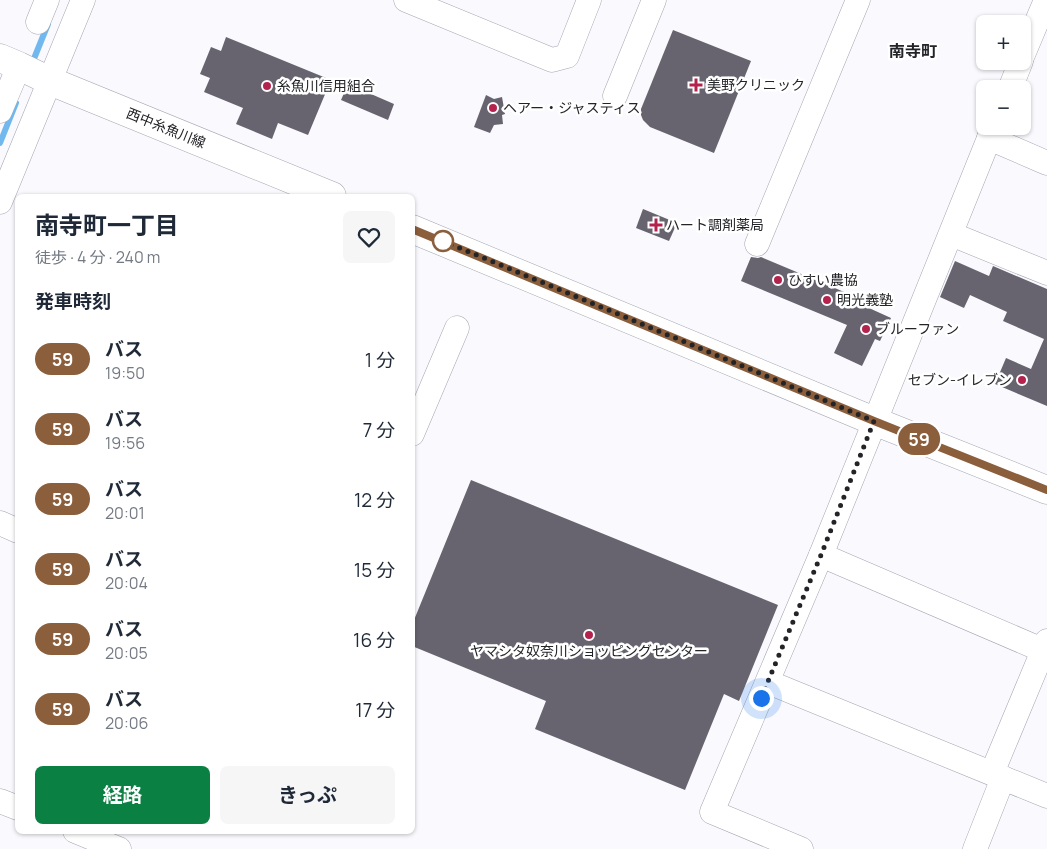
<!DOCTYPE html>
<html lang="ja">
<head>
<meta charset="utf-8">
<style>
  body { margin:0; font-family:Manrope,"Noto Sans JP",sans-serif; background:#f6f6f7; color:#1f2937; height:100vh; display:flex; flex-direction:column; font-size:19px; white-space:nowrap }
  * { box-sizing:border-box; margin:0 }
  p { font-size:16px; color:#747a83 }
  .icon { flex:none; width:28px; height:28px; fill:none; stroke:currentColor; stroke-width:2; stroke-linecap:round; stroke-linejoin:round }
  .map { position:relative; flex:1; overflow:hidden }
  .details { position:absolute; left:15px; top:194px; width:400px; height:640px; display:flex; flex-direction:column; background:#fff; border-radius:8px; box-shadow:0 1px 4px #0004 }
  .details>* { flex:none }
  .badge { padding:0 10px; border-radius:16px; font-size:18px; line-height:32px }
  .buttons { position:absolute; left:976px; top:15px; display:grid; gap:10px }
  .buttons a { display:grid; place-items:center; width:55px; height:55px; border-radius:8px; background:#fff; box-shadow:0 1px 4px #0004; font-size:25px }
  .you { position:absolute; width:25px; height:25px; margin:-12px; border:4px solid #fff; border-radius:50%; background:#1a73e8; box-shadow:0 0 0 8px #1a73e833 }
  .map>.badge { position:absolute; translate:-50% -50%; box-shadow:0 0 0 2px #fff }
  h2 { padding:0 20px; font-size:19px; line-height:45px }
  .round { display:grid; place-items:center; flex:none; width:52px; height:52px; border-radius:8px; background:#f6f6f7 }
  .headline { display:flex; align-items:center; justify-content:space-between; height:85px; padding:0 20px }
  h1 { font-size:24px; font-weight:700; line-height:38px }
  .action { display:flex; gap:10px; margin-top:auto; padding:10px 20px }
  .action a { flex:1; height:58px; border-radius:8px; background:#0b8043; color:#fff; font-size:20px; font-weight:700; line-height:58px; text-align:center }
  .action a+a { background:#f6f6f7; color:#1f2937 }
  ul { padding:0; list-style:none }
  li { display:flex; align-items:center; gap:15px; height:70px; padding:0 20px }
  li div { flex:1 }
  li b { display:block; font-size:19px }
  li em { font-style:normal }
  li .badge { min-width:55px; font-weight:700; text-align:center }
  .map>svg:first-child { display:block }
</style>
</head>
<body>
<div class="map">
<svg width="1047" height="849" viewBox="0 0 1047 849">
  <rect width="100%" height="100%" fill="#f9f9fe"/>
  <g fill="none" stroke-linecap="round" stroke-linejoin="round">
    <!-- stream -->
    <g stroke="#71b8ef" stroke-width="6">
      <polyline points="31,66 48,24"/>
      <polyline points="0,143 16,103"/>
    </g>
  </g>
  <!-- building -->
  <g fill="#67646f">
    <polygon points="673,30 751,61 714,153 650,127 643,120 641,115 641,109"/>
    <polygon points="226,37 331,80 308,135 278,123 272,139 236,124 243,108 204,92 210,78 200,74 211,47 221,51"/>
    <polygon points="348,84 394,104 388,120 341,100"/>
    <polygon points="486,95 494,99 502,97 505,114 502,115 503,124 494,125 490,133 474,127"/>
    <polygon points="643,209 677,223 669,241 636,228"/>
    <polygon points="751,257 758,258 761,257 849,294 847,298 891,318 880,341 875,339 862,366 834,353 847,325 741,281"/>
    <polygon points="955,261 989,276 993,266 1047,289 1047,406 995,384 1006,358 1031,369 1044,339 1003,321 1007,312 970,295 964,308 940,297"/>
    <polygon points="471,480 778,605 739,701 724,694 685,790 535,729 546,701 412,646 412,625"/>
  </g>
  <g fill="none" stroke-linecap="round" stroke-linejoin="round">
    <!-- minor casing -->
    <g stroke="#a4a6b1" stroke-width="25">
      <g id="minor">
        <polyline points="406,0 552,60 567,56 589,0"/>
        <polyline points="38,22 47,0"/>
        <polyline points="1022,57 1046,0"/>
        <polyline points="1010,89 1021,61"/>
        <polyline points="615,96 654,0"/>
        <polyline points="0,111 19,66"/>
        <polyline points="989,138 1047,163"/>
        <polyline points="0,202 83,0"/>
        <polyline points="951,234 1047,273"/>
        <polyline points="757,244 858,0"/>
        <polyline points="412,434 457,328"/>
        <polyline points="0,523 18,531"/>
        <polyline points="821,555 1047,652"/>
        <polyline points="768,682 1047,796"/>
        <polyline points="992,773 1047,641"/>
        <polyline points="0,801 18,808"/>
        <polyline points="75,831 119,849"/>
        <polyline points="801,849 712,812 821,555 994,126"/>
        <polyline points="975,849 1003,778"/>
      </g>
    </g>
    <!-- major casing -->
    <g stroke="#a4a6b1" stroke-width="29">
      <g id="major">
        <polyline points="0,58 19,66 50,81 332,196"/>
        <polyline points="412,229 874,421 1047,490"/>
      </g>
    </g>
    <!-- minor -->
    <use href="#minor" stroke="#fff" stroke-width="24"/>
    <!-- major -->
    <use href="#major" stroke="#fff" stroke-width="28"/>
  </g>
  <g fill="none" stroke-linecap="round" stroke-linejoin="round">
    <!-- line casing -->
    <g stroke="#fff" stroke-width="11">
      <polyline id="line" points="412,229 874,421 1047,490"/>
    </g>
    <!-- line -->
    <use href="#line" stroke="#8b5e3c" stroke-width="8"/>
    <!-- walk -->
    <polyline stroke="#232428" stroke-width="5" stroke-dasharray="0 9" points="443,241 874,421 821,555 761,698"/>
  </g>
  <!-- markers -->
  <g fill="#b4234e" stroke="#fff" stroke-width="2">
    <path d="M693.5 77.5h5v5h5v5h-5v5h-5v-5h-5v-5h5z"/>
    <circle cx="267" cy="86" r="5"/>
    <circle cx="493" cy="108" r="5"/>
    <path d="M653.5 217.5h5v5h5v5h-5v5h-5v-5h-5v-5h5z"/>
    <circle cx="778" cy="280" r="5"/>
    <circle cx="827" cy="300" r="5"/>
    <circle cx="866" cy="329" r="5"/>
    <circle cx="1022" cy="380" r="5"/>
    <circle cx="589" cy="635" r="5"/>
  </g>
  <circle fill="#fff" stroke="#8b5e3c" stroke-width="2.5" cx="443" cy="241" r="10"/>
  <g text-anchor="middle" stroke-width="5" stroke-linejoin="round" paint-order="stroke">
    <!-- poi labels -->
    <g font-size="14" fill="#232428" stroke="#fff" text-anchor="start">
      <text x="707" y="90">美野クリニック</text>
      <text x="277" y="91">糸魚川信用組合</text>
      <text x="503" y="113">ヘアー・ジャスティス</text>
      <text x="666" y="230">ハート調剤薬局</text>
      <text x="788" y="285">ひすい農協</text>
      <text x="837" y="305">明光義塾</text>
      <text x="876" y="334">ブルーファン</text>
      <text x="1012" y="385" text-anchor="end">セブン-イレブン</text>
      <text x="589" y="656" text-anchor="middle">ヤマシタ奴奈川ショッピングセンター</text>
    </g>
    <!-- street labels -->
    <g font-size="14" fill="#232428" stroke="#fff">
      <text transform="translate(166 128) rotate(22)" y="5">西中糸魚川線</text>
    </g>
    <!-- quarter labels -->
    <g font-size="16" font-weight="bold" fill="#232428" stroke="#fff">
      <text x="913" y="57">南寺町</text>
    </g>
  </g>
</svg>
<div class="buttons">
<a>+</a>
<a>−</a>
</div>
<div class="you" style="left:761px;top:698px"></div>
<b class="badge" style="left:919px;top:439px;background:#8b5e3c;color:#fff">59</b>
<section class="details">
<div class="headline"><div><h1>南寺町一丁目</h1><p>徒歩 · 4 分 · 240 m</p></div><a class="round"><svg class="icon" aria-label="heart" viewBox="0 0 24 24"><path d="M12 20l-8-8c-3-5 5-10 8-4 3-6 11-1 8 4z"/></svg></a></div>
<h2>発車時刻</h2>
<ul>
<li><span class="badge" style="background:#8b5e3c;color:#fff">59</span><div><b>バス</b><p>19:50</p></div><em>1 分</em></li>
<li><span class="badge" style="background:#8b5e3c;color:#fff">59</span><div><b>バス</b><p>19:56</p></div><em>7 分</em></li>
<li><span class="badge" style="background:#8b5e3c;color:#fff">59</span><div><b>バス</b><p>20:01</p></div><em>12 分</em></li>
<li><span class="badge" style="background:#8b5e3c;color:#fff">59</span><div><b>バス</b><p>20:04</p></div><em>15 分</em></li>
<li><span class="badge" style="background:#8b5e3c;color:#fff">59</span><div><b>バス</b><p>20:05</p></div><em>16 分</em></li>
<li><span class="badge" style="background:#8b5e3c;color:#fff">59</span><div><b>バス</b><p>20:06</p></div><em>17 分</em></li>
</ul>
<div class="action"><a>経路</a><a>きっぷ</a></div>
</section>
</div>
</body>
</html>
